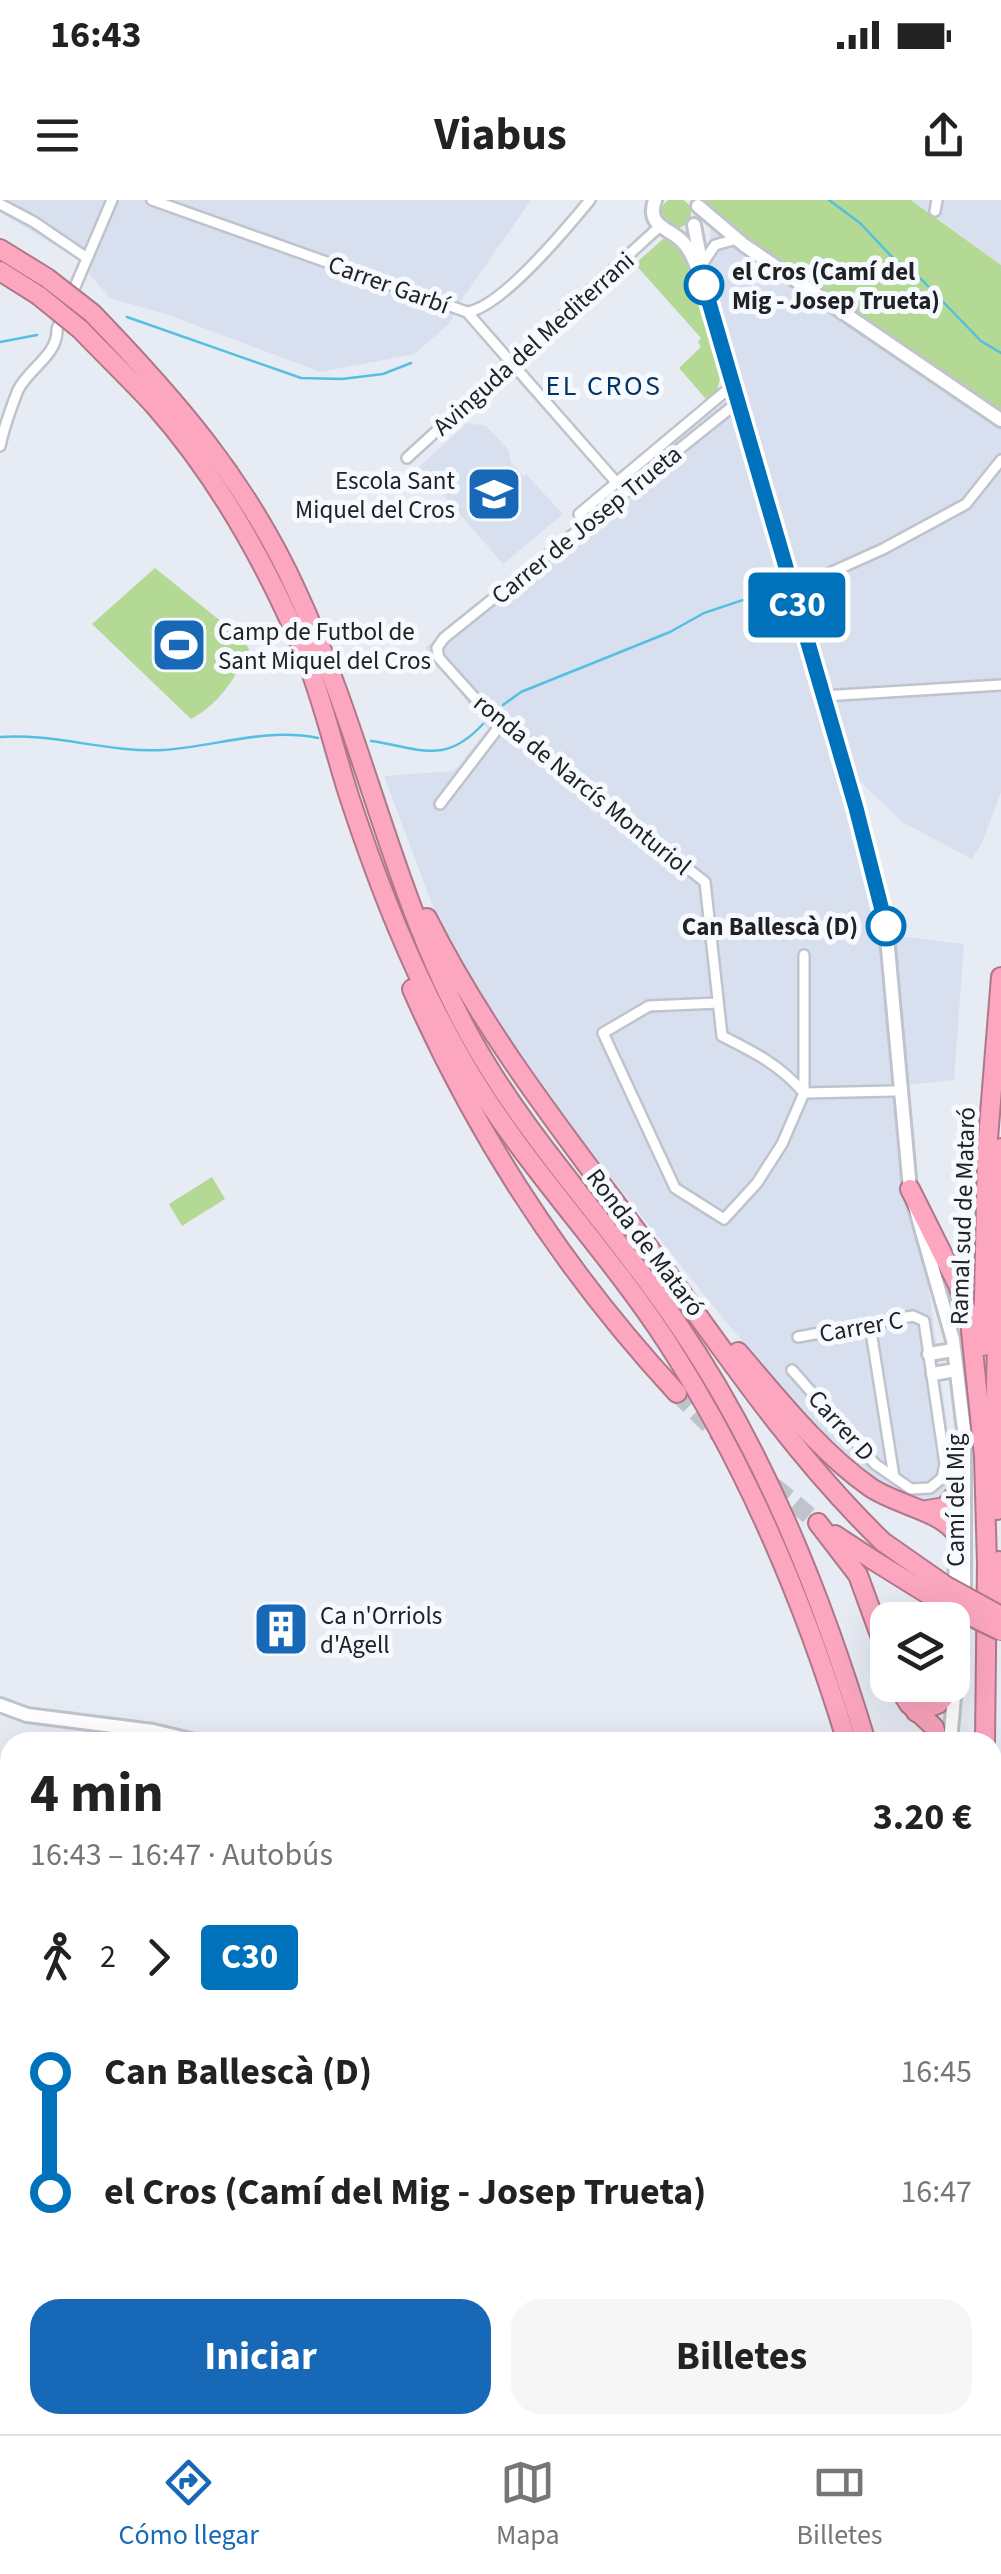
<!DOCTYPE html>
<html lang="es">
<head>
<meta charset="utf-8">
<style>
  body { margin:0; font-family:"Source Sans 3",sans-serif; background:#f6f6f6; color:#222; height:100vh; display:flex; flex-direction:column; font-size:38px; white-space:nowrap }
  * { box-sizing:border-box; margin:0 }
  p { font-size:32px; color:#767676 }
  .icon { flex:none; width:55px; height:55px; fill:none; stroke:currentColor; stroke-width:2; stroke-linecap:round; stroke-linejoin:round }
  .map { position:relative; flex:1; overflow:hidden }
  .details { position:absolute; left:0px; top:1532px; width:1002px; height:702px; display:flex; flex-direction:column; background:#fff; border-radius:30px 30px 0 0; box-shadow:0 10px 40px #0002 }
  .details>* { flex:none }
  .badge { padding:0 20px; border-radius:8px; font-size:35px; line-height:65px }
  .buttons { position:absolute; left:870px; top:1402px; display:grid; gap:20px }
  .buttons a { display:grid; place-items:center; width:100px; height:100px; border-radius:20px; background:#fff; box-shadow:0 10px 40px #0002; font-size:50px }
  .map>.badge { position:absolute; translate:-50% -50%; box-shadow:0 0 0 5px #fff }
  .legs { display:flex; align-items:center; gap:15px; height:110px; padding:0 30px; font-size:32px }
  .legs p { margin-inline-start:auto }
  .summary { display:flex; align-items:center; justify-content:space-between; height:170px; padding:0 30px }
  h1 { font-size:55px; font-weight:700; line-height:75px }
  .cta { display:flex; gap:20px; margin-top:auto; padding:20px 30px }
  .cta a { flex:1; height:115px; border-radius:30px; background:#1768b6; color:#fff; font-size:40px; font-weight:700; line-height:115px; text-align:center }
  .cta a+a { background:#f6f6f6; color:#222 }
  ul { padding:0 30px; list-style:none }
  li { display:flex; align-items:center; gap:35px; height:120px; font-size:38px }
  li i { display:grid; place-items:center; width:15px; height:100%; margin:0 12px; background:currentColor }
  li i::after { content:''; width:25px; height:25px; margin:-12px; border:8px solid; border-radius:50%; background:#fff }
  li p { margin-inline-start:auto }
  li:first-child i { background:linear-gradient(#0000 50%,currentColor 0) }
  li:last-child i { background:linear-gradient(currentColor 50%,#0000 0) }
  .status { display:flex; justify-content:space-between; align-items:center; height:70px; padding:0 50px; background:#fff; direction:ltr }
  .status svg { height:28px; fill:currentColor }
  header { display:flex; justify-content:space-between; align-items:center; height:130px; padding:0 30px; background:#fff; font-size:45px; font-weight:700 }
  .dock { display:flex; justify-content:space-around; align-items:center; height:140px; border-top:2px solid #e0e0e0; background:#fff; font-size:28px; color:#767676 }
  .dock a { display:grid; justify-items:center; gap:5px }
  .dock .on { color:#1768b6 }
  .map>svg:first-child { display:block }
</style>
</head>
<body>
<div class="status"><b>16:43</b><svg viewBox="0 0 49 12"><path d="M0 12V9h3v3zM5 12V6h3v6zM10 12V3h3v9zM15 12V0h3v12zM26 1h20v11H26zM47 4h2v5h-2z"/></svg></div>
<header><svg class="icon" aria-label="menu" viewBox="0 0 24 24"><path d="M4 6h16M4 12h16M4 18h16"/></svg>Viabus<svg class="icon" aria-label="share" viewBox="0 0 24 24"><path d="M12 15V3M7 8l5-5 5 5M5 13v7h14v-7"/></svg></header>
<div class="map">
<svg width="1001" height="2234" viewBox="0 0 1001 2234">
  <rect width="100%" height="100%" fill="#e7ebf4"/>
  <!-- built -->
  <g fill="#d8e0ef">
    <polygon points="0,0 531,0 463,98 449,124 414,154 321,172 166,114 110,98 77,59 0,12"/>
    <polygon points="912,0 1001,0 1001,65 939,19"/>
    <polygon points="710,11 1001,212 1001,592 982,643 972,659 902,622 857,578 867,609 898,736 964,744 954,880 906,885 910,948 951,1254 952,1287 935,1305 897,1294 847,1259 725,1121 586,946 483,801 438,720 384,576 454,571 488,529 425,448 742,187 711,67"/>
    <polygon points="467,223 486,226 508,249 511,262 523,276 527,275 563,314 503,364 419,267"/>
    <polygon points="710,2225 925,2225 927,2234 710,2234"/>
  </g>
  <!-- green -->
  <g fill="#b3d994">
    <circle cx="676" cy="13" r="15"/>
    <polygon points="703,0 911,0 1001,65 1001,212 710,11"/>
    <polygon points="663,39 677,43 684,57 721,174 717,191 706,199 679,168 701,147 698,142 701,138 635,64"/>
    <path d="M155 368 244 440 249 449C235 479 220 503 191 519L92 424Z"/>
    <polygon points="212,977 225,999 182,1026 169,1004"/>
  </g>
  <!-- forest -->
  <g fill="#9ec77c">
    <polygon points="10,1822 10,2009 0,2034 0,1834"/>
    <polygon points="0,2162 10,2164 10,2225 35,2225 43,2234 20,2234 12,2229 0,2228"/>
    <polygon points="188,2225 317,2225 310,2234 164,2234"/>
  </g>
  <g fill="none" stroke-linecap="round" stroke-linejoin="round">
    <!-- stream -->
    <g stroke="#53c0e2" stroke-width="2.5">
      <polyline points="829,0 860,23 893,58 921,79 981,141 1001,153"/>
      <polyline points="127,117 301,178 342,179 383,174 411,163"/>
      <polyline points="0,142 37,135"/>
      <polyline points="503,505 521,492 670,432 704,413 776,389"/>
      <path d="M0 537C55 533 108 553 163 550 214 547 266 527 318 538"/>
      <path d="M371 541C421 548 444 566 483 524"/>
      <polyline points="0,1670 10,1669"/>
      <polyline points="601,2234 617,2225"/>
    </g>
    <!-- highway-tunnel -->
    <polyline stroke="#bfc3cb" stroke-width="18" stroke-dasharray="18 9" stroke-linecap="butt" points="677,1193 750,1266 818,1323"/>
    <!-- street casing -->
    <g stroke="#bfc3cb" stroke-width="14">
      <g id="street">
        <path d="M152 0 467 112C501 108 567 28 590 0"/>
        <polyline points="0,4 34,22 87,58"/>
        <polyline points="935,11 937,0"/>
        <polyline points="703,63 715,45 733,40"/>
        <polyline points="467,112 616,282"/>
        <path d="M738 202 444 438 437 448 439 458 482 506 705 682 722 836C754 852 780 865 804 893L894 891"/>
        <path d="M0 246C4 227 11 208 18 190 29 168 58 155 57 129L112 0"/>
        <polyline points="407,258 659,27"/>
        <polyline points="587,324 579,314 733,185"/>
        <polyline points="792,390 883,349 966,304 1001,260"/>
        <polyline points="823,496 1001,485"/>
        <polyline points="440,604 502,523"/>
        <polyline points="718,803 649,806 603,833 675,988 724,1019 757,983 782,944 804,893 804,755"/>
        <polyline points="870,1125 894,1277"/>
        <polyline points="792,1170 875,1264 911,1289 930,1288 942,1278 945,1264 924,1121 913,1116 798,1137"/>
        <polyline points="992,1629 1001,1627"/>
        <polyline points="0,2147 10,2146"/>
        <polyline points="784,2225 787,2234"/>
        <polyline points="909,2225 911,2234"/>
        <polyline points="387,2234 392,2225"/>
        <polyline points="722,2234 723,2225"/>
      </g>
    </g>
    <!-- secondary casing -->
    <g stroke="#bfc3cb" stroke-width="18">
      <g id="secondary">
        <path d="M655 0C646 27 668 27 682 41 693 52 698 71 704 85L856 608 886 726 910 989 953 1140 964 1230V1384L950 1542"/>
        <polyline points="698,6 744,45 1001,220"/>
        <polyline points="694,25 702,67"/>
        <polyline points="929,1154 947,1151"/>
        <polyline points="933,1174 950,1171"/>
        <polyline points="955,1397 956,1352"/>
        <polyline points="0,1505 27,1515 153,1531 199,1542"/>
        <polyline points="936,2225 938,2234"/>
        <polyline points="500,2234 500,2225"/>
      </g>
    </g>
    <!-- highway casing -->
    <g stroke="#af7889" stroke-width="22">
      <g id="highway">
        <polyline points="0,49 47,78"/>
        <polyline points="0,71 38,95"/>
        <path d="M92 113C175 199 246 280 296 390 364 535 392 695 470 836 527 940 611 1025 677 1123 764 1250 822 1396 866 1542"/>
        <path d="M80 129C104 154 130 179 154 205 216 275 265 362 302 448 322 496 333 546 349 596 379 687 413 774 461 858 519 960 603 1044 667 1142 747 1266 804 1401 847 1542"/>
        <path d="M427 718C488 839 567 937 647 1045 721 1147 792 1254 883 1342"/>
        <path d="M412 789C478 939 566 1073 677 1193"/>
        <polyline points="910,989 958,1085 970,1121 984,1256 987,1364 985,1542"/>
        <polyline points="983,1146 987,951 1001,777"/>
        <path d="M738 1152C778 1198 819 1251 870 1287 896 1305 942 1311 957 1335"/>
        <polyline points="927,1310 945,1307 958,1291"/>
        <polyline points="997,1310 996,1186 1001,948"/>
        <polyline points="818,1323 858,1375 888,1457"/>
        <polyline points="835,1335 873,1360"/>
        <polyline points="999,1361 1001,1430"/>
        <polyline points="897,1485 909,1504 934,1527 938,1542"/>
        <polyline points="916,1512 938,1504 946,1495"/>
        <polyline points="992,2004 1001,2046"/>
        <polyline points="992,2117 1001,2179"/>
        <polyline points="960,2225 963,2234"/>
      </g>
    </g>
    <!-- street -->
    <use href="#street" stroke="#fff" stroke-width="9"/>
    <!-- secondary -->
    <use href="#secondary" stroke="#fff" stroke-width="12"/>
    <!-- highway -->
    <use href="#highway" stroke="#fca6bf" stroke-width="18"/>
    <!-- highway-bridge casing -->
    <g stroke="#af7889" stroke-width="22" stroke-linecap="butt">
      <g id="highway-bridge">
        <polyline points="47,78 92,113"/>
        <polyline points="38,95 80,129"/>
        <polyline points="883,1342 946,1386 1001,1416"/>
        <polyline points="873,1360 939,1401 1001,1431"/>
      </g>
    </g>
    <!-- highway-bridge -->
    <use href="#highway-bridge" stroke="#fca6bf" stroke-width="18"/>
  </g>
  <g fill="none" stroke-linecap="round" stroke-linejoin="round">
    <!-- line-1 casing -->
    <g stroke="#fff" stroke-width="22">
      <polyline id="line-1" points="704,85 856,608 886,726"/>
    </g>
    <!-- line-1 -->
    <use href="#line-1" stroke="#0072bc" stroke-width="15"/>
  </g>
  <!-- icons -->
  <defs>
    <g id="school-square" transform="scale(2.875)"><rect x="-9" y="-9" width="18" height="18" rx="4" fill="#1768b6" stroke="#f6f9fe"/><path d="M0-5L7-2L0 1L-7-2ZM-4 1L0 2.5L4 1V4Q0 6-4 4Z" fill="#fff"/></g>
    <g id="stadium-square" transform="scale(2.875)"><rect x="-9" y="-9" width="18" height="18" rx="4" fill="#1768b6" stroke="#f6f9fe"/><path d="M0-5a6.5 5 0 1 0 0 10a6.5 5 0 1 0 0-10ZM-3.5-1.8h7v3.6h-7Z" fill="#fff"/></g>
    <g id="building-square" transform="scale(2.875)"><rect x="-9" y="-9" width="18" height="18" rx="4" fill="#1768b6" stroke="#f6f9fe"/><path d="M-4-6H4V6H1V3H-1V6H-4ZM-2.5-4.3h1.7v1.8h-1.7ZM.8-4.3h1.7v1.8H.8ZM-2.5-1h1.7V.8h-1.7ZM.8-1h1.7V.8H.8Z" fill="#fff"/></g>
  </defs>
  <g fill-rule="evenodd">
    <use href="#school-square" x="494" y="294"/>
    <use href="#stadium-square" x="179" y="445"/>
    <use href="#building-square" x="281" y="1429"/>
  </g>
  <!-- markers -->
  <g fill="#fff" stroke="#0072bc" stroke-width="5">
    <circle cx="704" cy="85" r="18"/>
    <circle cx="886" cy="726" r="18"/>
  </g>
  <g text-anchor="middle" stroke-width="10" stroke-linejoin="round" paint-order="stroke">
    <!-- stop labels -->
    <g font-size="25" font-weight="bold" fill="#202225" stroke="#f6f9fe" text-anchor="start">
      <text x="732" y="80">el Cros (Camí del<tspan x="732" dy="29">Mig - Josep Trueta)</tspan></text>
      <text x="858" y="735" text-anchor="end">Can Ballescà (D)</text>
    </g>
    <!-- street labels -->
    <g font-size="25" fill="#202225" stroke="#f6f9fe">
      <text transform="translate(389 84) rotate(20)" y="9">Carrer Garbí</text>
      <text transform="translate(533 143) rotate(-42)" y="9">Avinguda del Mediterrani</text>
      <text transform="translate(586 324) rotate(-39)" y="9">Carrer de Josep Trueta</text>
      <text transform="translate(583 584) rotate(39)" y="9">ronda de Narcís Monturiol</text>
      <text transform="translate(962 1016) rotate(-88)" y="9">Ramal sud de Mataró</text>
      <text transform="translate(646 1042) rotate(53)" y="9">Ronda de Mataró</text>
      <text transform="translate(861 1126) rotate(-10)" y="9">Carrer C</text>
      <text transform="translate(842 1225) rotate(48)" y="9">Carrer D</text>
      <text transform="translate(955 1300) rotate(-90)" y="9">Camí del Mig</text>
    </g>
    <!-- poi labels -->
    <g font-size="25" fill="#202225" stroke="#f6f9fe" text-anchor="start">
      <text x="455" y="289" text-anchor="end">Escola Sant<tspan x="455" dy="29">Miquel del Cros</tspan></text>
      <text x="218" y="440">Camp de Futbol de<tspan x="218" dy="29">Sant Miquel del Cros</tspan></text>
      <text x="320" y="1424">Ca n'Orriols<tspan x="320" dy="29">d'Agell</tspan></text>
    </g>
    <!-- neighbourhood labels -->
    <g font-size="28" letter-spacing="2.5" fill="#003465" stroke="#f6f9fe">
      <text x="604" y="195">EL CROS</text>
    </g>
  </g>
</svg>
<div class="buttons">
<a><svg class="icon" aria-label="layers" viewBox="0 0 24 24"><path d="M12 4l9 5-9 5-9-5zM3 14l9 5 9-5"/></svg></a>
</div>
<b class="badge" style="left:797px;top:405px;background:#0072bc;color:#fff">C30</b>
<section class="details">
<div class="summary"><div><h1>4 min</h1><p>16:43 – 16:47 · Autobús</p></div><b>3.20 €</b></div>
<div class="legs"><svg class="icon" aria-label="walk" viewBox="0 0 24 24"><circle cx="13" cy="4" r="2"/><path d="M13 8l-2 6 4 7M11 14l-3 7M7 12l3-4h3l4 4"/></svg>2<svg class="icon" aria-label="forward" viewBox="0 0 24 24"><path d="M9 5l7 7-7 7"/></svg><b class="badge" style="background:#0072bc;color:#fff">C30</b></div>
<ul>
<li><i style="color:#0072bc"></i><b>Can Ballescà (D)</b><p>16:45</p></li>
<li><i style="color:#0072bc"></i><b>el Cros (Camí del Mig - Josep Trueta)</b><p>16:47</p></li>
</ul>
<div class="cta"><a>Iniciar</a><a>Billetes</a></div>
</section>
</div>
<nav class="dock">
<a class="on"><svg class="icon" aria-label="directions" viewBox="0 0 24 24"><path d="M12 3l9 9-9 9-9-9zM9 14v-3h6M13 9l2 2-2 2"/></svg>Cómo llegar</a>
<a><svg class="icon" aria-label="map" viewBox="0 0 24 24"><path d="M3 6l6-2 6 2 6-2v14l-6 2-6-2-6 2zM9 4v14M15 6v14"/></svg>Mapa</a>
<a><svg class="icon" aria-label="tickets" viewBox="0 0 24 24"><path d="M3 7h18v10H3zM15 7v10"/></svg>Billetes</a>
</nav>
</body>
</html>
